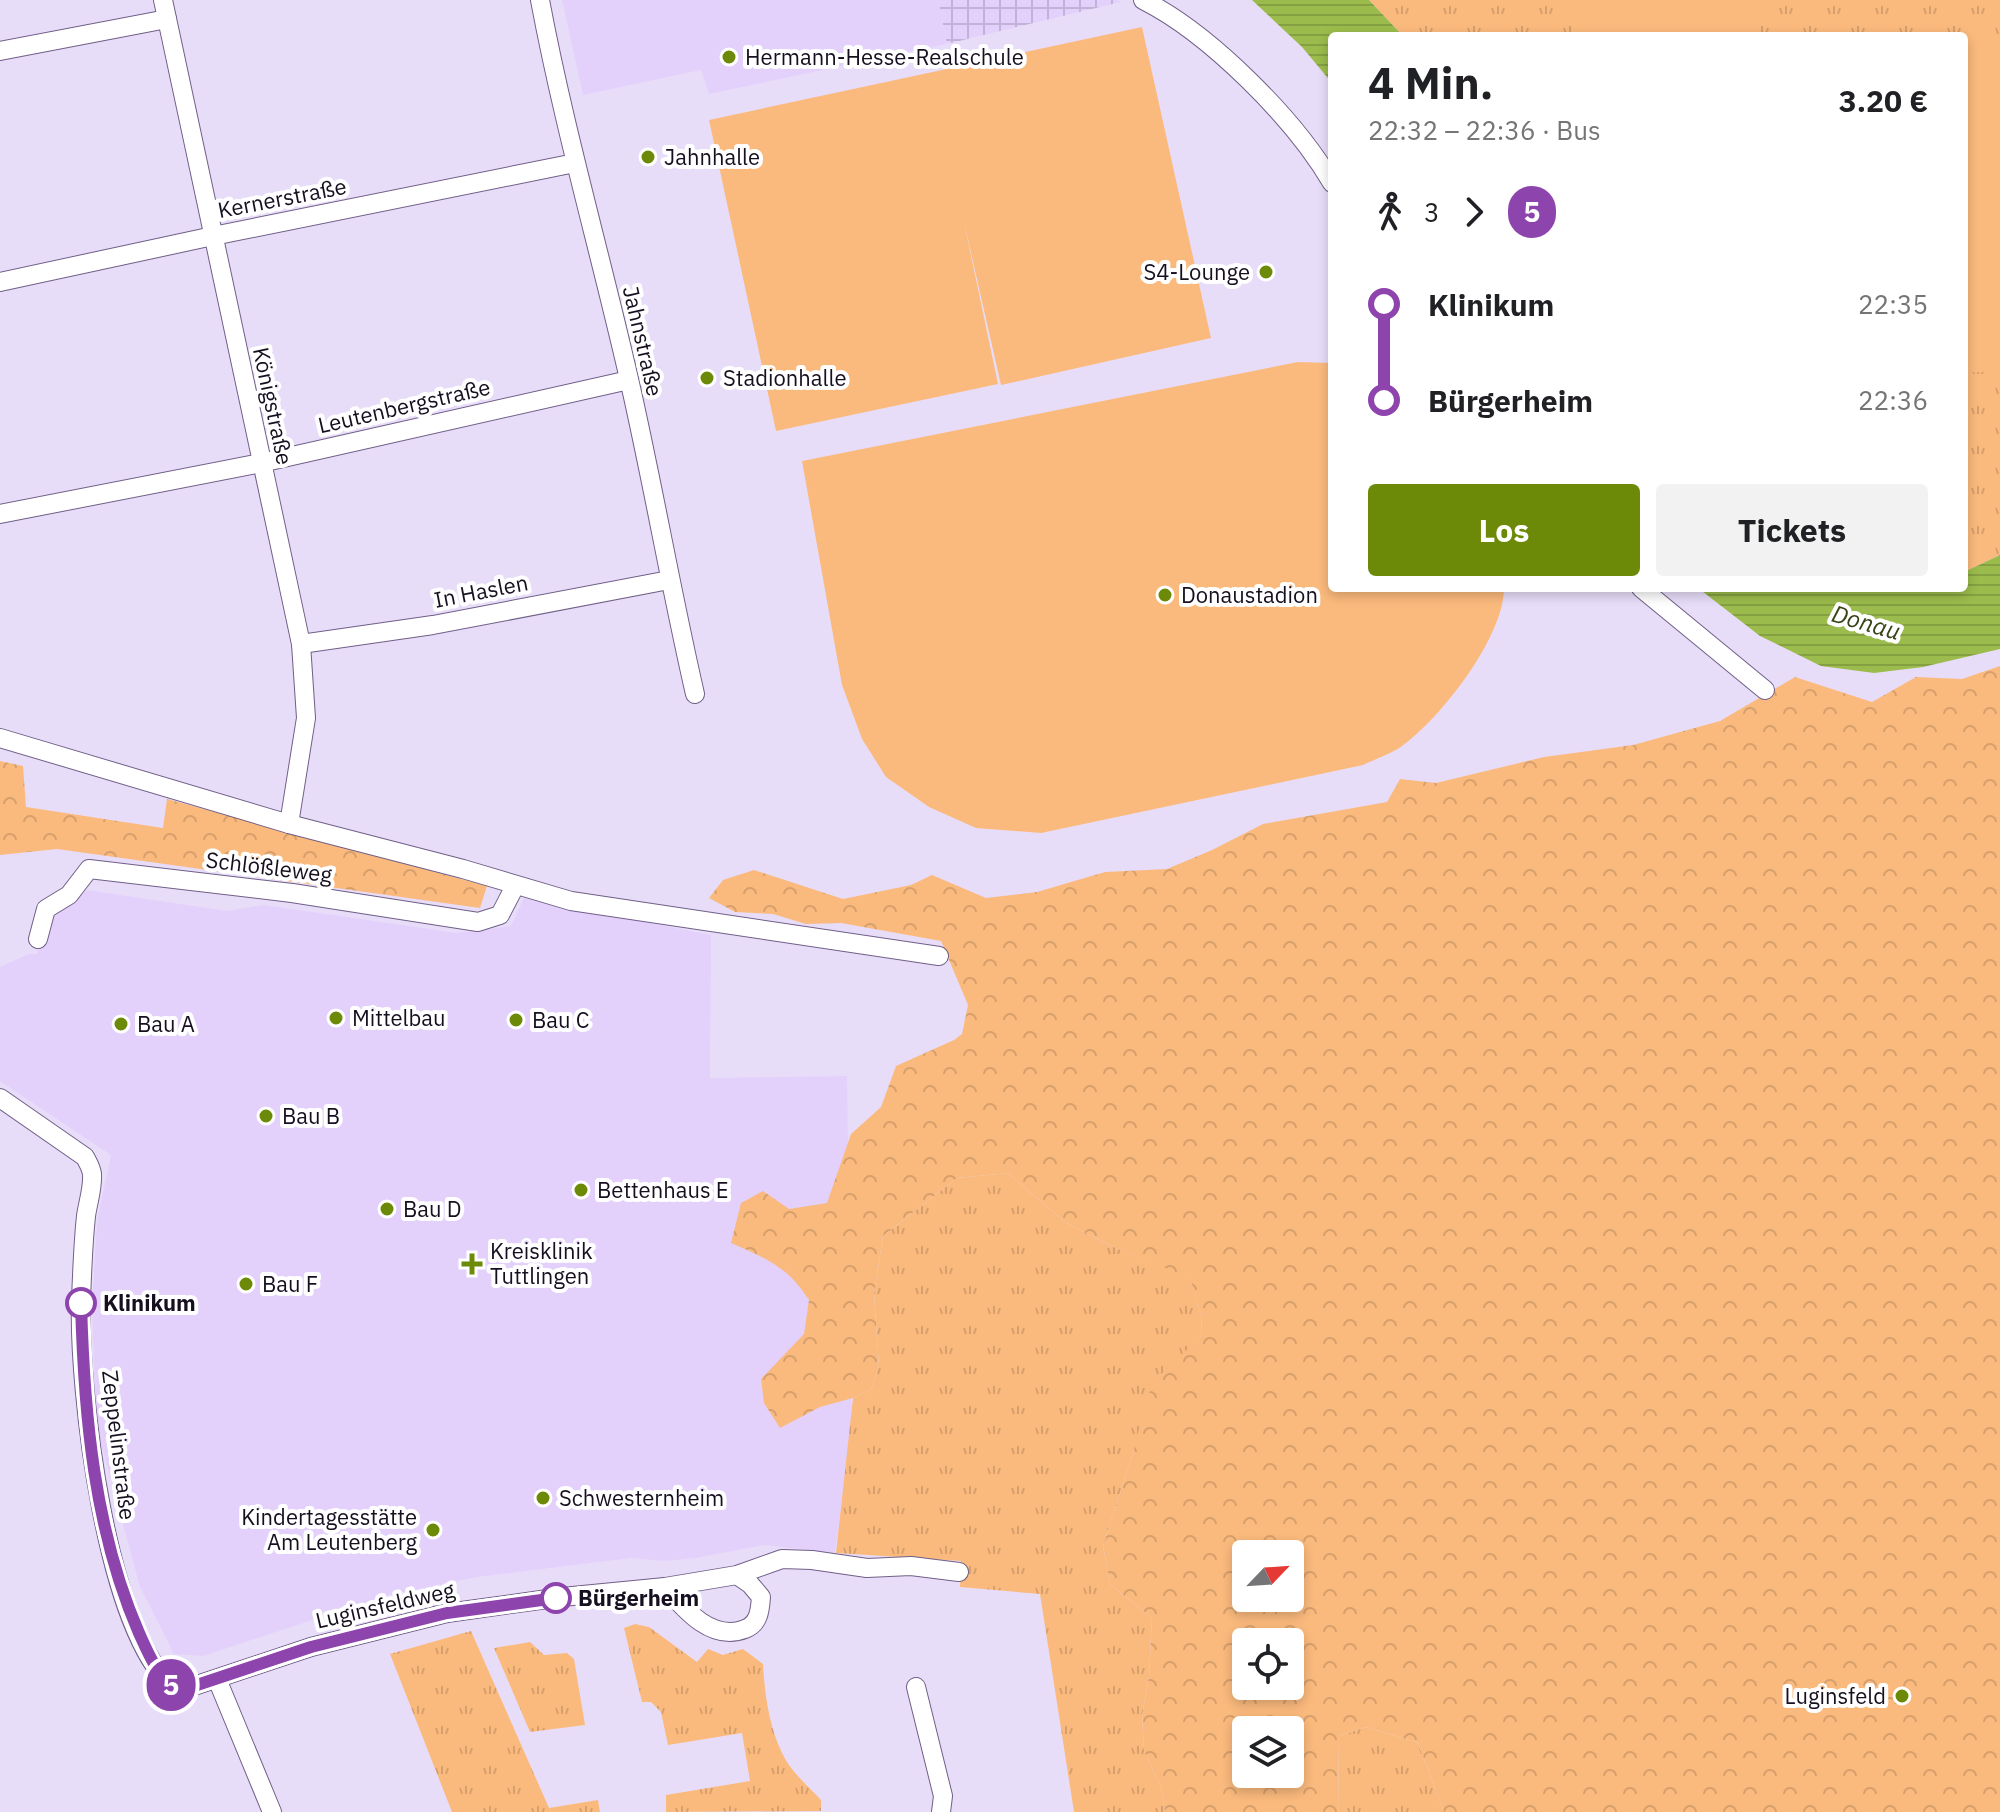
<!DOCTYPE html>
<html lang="de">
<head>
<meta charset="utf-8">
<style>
  body { margin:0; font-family:"IBM Plex Sans",sans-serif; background:#f2f2f2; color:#202124; height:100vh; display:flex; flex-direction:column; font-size:30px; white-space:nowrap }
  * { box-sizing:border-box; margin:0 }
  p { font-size:26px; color:#757577 }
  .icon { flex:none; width:44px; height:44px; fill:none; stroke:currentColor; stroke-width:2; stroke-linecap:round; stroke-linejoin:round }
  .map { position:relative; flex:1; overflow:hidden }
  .side { position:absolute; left:1328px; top:32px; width:640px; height:560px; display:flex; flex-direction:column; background:#fff; border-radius:8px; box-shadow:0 4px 12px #0003 }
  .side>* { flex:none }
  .badge { padding:0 16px; border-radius:26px; font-size:28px; line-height:52px }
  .needle { width:52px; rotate:65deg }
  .fabs { position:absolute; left:1232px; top:1540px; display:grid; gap:16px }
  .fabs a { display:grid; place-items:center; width:72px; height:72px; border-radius:8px; background:#fff; box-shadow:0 4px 12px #0003; font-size:40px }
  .map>.badge { position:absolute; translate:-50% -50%; box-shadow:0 0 0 4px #fff }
  .legs { display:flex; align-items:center; gap:12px; height:88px; padding:0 40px; font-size:26px }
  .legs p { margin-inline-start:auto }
  .headline { display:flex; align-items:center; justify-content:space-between; height:136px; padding:0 40px }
  h1 { font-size:44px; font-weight:800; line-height:60px }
  .primary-button { display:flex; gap:16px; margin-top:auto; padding:16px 40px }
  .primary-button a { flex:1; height:92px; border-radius:8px; background:#6c8a07; color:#fff; font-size:32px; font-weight:800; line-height:92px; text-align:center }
  .primary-button a+a { background:#f2f2f2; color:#202124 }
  ul { padding:0 40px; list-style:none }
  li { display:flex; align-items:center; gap:28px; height:96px; font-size:30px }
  li i { display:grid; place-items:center; width:12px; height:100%; margin:0 10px; background:currentColor }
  li i::after { content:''; width:20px; height:20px; margin:-10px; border:6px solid; border-radius:50%; background:#fff }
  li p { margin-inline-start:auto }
  li:first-child i { background:linear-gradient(#0000 50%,currentColor 0) }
  li:last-child i { background:linear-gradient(currentColor 50%,#0000 0) }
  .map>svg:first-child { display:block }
</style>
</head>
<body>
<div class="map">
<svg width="2000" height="1812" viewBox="0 0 2000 1812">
  <defs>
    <pattern id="industrial-grid" width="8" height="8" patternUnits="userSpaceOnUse" patternTransform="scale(2)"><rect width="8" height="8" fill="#e3d1fc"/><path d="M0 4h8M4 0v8" fill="none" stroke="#c2b2d8"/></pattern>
    <pattern id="grass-tufts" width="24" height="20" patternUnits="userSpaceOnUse" patternTransform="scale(2)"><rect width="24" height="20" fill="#fbba7d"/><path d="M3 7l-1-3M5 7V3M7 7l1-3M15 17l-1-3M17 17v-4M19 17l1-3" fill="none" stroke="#d69f6c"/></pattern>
    <pattern id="forest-crowns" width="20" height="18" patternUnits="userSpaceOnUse" patternTransform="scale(2)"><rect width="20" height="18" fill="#fbba7d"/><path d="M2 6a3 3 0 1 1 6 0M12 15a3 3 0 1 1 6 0" fill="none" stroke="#d69f6c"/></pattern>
    <pattern id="water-rules" width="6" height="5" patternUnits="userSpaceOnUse" patternTransform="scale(2)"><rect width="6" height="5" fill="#9bbc4c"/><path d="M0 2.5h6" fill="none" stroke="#85a042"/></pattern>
  </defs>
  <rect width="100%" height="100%" fill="#e8ddf9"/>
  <!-- built -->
  <g fill="#e3d1fc">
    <polygon points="562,0 938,0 947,44 709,94 701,70 583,95"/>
    <polygon points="87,890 227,911 264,905 457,933 511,926 524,898 711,935 710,1078 847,1076 852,1421 835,1553 764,1545 696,1558 664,1561 631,1558 477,1577 389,1595 203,1656 174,1654 140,1587 96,1425 92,1307 97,1221 111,1155 0,1081 0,967 29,954 37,954 51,915"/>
  </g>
  <!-- industrial -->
  <polygon fill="url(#industrial-grid)" points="938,0 1117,0 1121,2 947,44"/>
  <!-- grass -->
  <g fill="url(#grass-tufts)">
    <polygon points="1369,0 2000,0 2000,555 1964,572 1964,36 1403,36"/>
    <polygon points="1008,1173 1065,1222 1111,1246 1190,1277 1202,1318 1201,1336 1184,1355 1134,1450 1103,1546 1110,1584 1152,1618 1149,1676 1142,1716 1144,1751 1161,1787 1165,1812 1074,1812 1040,1594 960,1587 961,1561 836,1553 853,1398 871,1389 879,1366 874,1294 883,1236 957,1178"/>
    <path d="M635 1624 649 1627 697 1662 708 1649 723 1655 743 1649 763 1664C765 1698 770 1733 787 1762 796 1776 810 1788 821 1800V1811L666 1812V1795L750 1781 742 1733 668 1745 661 1712 651 1702H642L624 1628Z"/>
    <polygon points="471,1631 549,1808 598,1800 600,1812 452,1812 390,1654"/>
    <polygon points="530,1642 544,1655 567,1653 574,1659 585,1725 530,1732 494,1648"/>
    <polygon points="1366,1727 1418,1743 1444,1812 1338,1812 1339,1736"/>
  </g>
  <!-- forest -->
  <g fill="url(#forest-crowns)" fill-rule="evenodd">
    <path d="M2000 666V1812H1444L1418 1743 1366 1727 1339 1736 1338 1812H1165L1161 1787 1144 1751 1142 1716 1149 1676 1152 1618 1110 1584 1103 1546 1134 1450 1145 1402 1155 1380 1201 1336 1202 1318 1190 1278 1111 1246 1065 1222 1008 1173 957 1178 883 1236 874 1294 879 1366 871 1389 853 1398 820 1407 780 1428 764 1403 761 1379 804 1334 809 1300C787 1266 767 1259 731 1243L741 1203 763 1191 789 1209 827 1203 851 1134 881 1107 896 1066 954 1040 962 1034 968 1005 941 941 841 923 806 924 773 914 735 912 709 898 723 880 754 870 843 899 911 885 932 875 986 898 1037 892 1105 872 1167 869 1212 850 1263 824 1387 802 1400 779 1436 783 1544 757 1633 745 1720 721 1795 677 1872 702 1916 677 1962 679ZM1246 1554H1290V1598H1246ZM1246 1642H1290V1686H1246ZM1246 1730H1290V1774H1246Z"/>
    <polygon points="0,761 23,766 26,807 163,828 167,799 487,886 480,908 57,849 0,855"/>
  </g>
  <!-- pitch -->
  <g fill="#fbba7d">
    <polygon points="1569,0 1756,0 1759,36 1572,36"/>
    <polygon points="1142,27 1211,338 1001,385 964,222 998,384 776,431 709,120"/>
    <polygon points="2000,34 2000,371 1964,373 1964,36"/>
    <path d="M1298 362 1332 363V588H1504C1504 637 1441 718 1402 746 1391 754 1375 759 1363 765L1041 833 976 828 929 807 886 777 862 739 842 685 802 461Z"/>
  </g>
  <!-- water -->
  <g fill="url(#water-rules)">
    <polygon points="1252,0 1369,0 1403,36 1332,36 1332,83 1302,47"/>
    <polygon points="2000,555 2000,649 1923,667 1874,673 1821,666 1760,636 1698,588 1964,588 1964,572"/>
  </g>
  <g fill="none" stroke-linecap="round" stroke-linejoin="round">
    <!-- minor casing -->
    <g stroke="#705f87" stroke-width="20">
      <g id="minor">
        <polyline points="163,0 301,644 306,718 289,824"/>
        <path d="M540 0C564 128 600 252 629 379 653 484 671 590 695 694"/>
        <path d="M1143 0C1209 33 1295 119 1332 183"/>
        <polyline points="0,51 167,19"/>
        <polyline points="0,282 213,236 575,163"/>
        <polyline points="0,514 261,463 629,380"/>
        <polyline points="1641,588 1765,690"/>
        <polyline points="301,644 433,625 669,580"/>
        <polyline points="0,738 289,824 463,869 571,901 939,956"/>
        <polyline points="38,939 46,909 69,895 89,869 292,893 478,922 500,915 515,886"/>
        <path d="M0 1098 85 1157C88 1163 91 1167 92 1174 93 1188 88 1202 86 1216 83 1244 82 1273 81 1301 78 1387 106 1635 175 1688L191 1687 311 1647 447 1613 562 1597 665 1587 737 1575 782 1559 812 1560 867 1568 911 1566 959 1572"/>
        <path d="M665 1587C685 1610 712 1642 745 1629 759 1624 760 1610 761 1597L750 1584 737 1575"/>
        <polyline points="217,1679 272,1812"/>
        <polyline points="916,1687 943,1796 941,1812"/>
      </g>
    </g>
    <!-- minor -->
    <use href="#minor" stroke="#fff" stroke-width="18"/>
  </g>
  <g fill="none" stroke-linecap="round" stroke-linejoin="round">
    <!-- line-1 casing -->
    <g stroke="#fff" stroke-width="18">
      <path id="line-1" d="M81 1303C84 1414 94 1530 139 1633 149 1655 156 1673 175 1688L191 1687 311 1647 447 1613 556 1598"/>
    </g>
    <!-- line-1 -->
    <use href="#line-1" stroke="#8e44ad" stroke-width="12"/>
  </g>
  <!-- markers -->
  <g fill="#6c8a07" stroke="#fff" stroke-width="3">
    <circle cx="729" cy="57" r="8"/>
    <circle cx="648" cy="157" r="8"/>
    <circle cx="1266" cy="272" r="8"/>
    <circle cx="707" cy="378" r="8"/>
    <circle cx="1165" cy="595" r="8"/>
    <circle cx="336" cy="1018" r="8"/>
    <circle cx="516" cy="1020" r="8"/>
    <circle cx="121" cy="1024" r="8"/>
    <circle cx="266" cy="1116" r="8"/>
    <circle cx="581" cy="1190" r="8"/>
    <circle cx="387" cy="1209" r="8"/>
    <path d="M468 1252h8v8h8v8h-8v8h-8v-8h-8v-8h8z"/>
    <circle cx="246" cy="1284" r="8"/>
    <circle cx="543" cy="1498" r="8"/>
    <circle cx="433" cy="1530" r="8"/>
    <circle cx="1902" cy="1696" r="8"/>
  </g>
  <g fill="#fff" stroke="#8e44ad" stroke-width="4">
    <circle cx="81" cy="1303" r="14"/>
    <circle cx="556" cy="1598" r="14"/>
  </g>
  <g text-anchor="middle" stroke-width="8" stroke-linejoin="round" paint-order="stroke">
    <!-- poi labels -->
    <g font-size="22" fill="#160f1f" stroke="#fff" text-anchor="start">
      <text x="745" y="65">Hermann-Hesse-Realschule</text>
      <text x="664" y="165">Jahnhalle</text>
      <text x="1250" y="280" text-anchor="end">S4-Lounge</text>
      <text x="723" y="386">Stadionhalle</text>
      <text x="1181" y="603">Donaustadion</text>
      <text x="352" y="1026">Mittelbau</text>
      <text x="532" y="1028">Bau C</text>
      <text x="137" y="1032">Bau A</text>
      <text x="282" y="1124">Bau B</text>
      <text x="597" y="1198">Bettenhaus E</text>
      <text x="403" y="1217">Bau D</text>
      <text x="490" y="1259">Kreisklinik<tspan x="490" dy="25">Tuttlingen</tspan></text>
      <text x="262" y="1292">Bau F</text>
      <text x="559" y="1506">Schwesternheim</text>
      <text x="417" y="1525" text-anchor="end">Kindertagesstätte<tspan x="417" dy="25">Am Leutenberg</tspan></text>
      <text x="1886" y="1704" text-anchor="end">Luginsfeld</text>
    </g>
    <!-- street labels -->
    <g font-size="22" fill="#160f1f" stroke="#fff">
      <text transform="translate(282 198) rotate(-11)" y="8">Kernerstraße</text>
      <text transform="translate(643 341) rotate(77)" y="8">Jahnstraße</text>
      <text transform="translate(273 406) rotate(78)" y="8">Königstraße</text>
      <text transform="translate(404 406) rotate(-13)" y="8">Leutenbergstraße</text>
      <text transform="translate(481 591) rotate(-11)" y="8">In Haslen</text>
      <text transform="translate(269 867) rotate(7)" y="8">Schlößleweg</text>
      <text transform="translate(119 1445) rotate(83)" y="8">Zeppelinstraße</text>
      <text transform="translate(385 1605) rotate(-13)" y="8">Luginsfeldweg</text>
    </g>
    <!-- stop labels -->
    <g font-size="22" font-weight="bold" fill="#160f1f" stroke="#fff" text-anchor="start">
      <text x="103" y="1311">Klinikum</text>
      <text x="578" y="1606">Bürgerheim</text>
    </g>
    <!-- water labels -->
    <g font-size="24" font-style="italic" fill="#374417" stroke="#fff">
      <text transform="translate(1866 623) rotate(16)" y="8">Donau</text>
    </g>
  </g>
</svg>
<div class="fabs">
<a><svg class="needle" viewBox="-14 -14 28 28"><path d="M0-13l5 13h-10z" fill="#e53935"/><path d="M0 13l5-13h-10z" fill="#757577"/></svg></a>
<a><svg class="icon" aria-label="locate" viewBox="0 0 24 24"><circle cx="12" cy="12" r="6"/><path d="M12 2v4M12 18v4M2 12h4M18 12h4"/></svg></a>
<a><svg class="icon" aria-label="layers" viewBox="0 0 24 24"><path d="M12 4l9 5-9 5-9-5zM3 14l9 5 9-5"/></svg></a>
</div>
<b class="badge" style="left:171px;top:1685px;background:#8e44ad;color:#fff">5</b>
<section class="side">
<div class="headline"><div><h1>4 Min.</h1><p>22:32 – 22:36 · Bus</p></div><b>3.20 €</b></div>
<div class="legs"><svg class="icon" aria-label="walk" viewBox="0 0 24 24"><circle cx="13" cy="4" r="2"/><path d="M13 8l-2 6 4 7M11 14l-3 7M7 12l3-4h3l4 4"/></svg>3<svg class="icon" aria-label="forward" viewBox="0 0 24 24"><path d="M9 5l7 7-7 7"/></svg><b class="badge" style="background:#8e44ad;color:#fff">5</b></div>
<ul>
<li><i style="color:#8e44ad"></i><b>Klinikum</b><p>22:35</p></li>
<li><i style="color:#8e44ad"></i><b>Bürgerheim</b><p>22:36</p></li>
</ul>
<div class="primary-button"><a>Los</a><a>Tickets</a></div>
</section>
</div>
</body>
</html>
